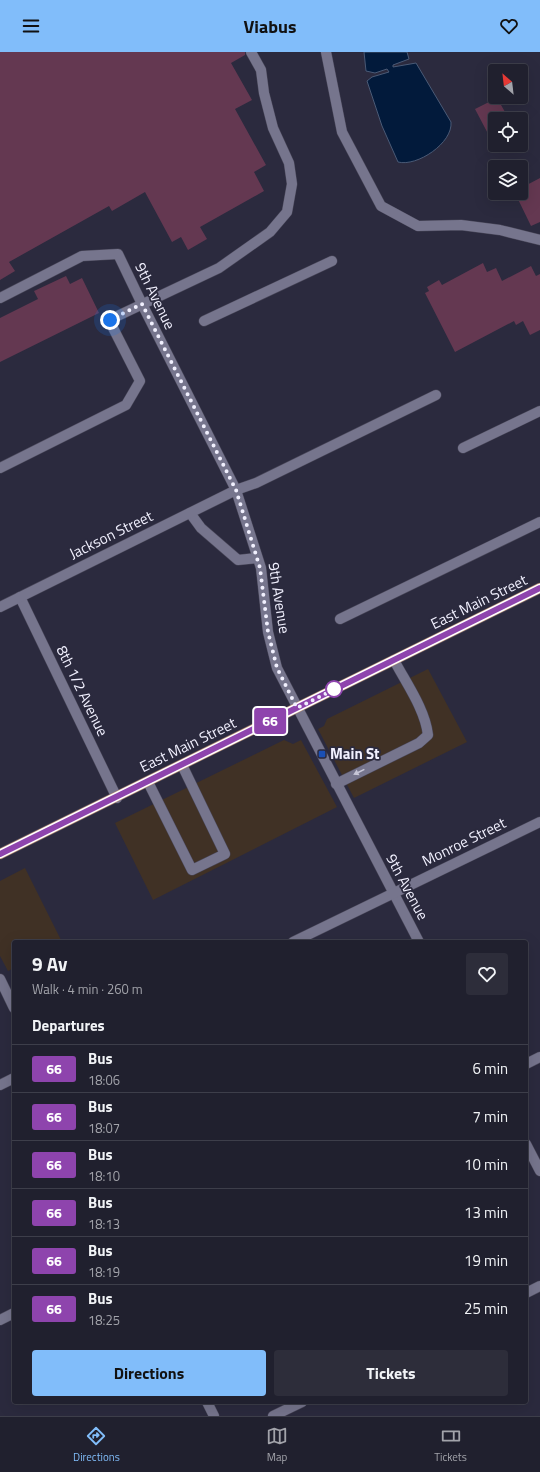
<!DOCTYPE html>
<html lang="en">
<head>
<meta charset="utf-8">
<style>
  body { margin:0; font-family:"Titillium Web",sans-serif; background:#2d2d3a; color:#f1f3f6; height:100vh; display:flex; flex-direction:column; font-size:15px; white-space:nowrap }
  * { box-sizing:border-box; margin:0 }
  p { font-size:13px; color:#a2a3aa }
  .icon { flex:none; width:22px; height:22px; fill:none; stroke:currentColor; stroke-width:2; stroke-linecap:round; stroke-linejoin:round }
  .map { position:relative; flex:1; overflow:hidden }
  .drawer { position:absolute; left:12px; top:888px; width:516px; height:464px; display:flex; flex-direction:column; background:#20202e; border-radius:4px; box-shadow:0 4px 16px #0002,0 0 0 1px #3d3e4a }
  .drawer>* { flex:none }
  .badge { padding:0 8px; border-radius:3px; font-size:14px; line-height:26px }
  .needle { width:26px; rotate:332deg }
  .tools { position:absolute; left:488px; top:12px; display:grid; gap:8px }
  .tools a { display:grid; place-items:center; width:40px; height:40px; border-radius:4px; background:#20202e; box-shadow:0 4px 16px #0002,0 0 0 1px #3d3e4a; font-size:20px }
  .you { position:absolute; width:20px; height:20px; margin:-10px; border:3px solid #fff; border-radius:50%; background:#1a73e8; box-shadow:0 0 0 6px #1a73e833 }
  .map>.badge { position:absolute; translate:-50% -50%; box-shadow:0 0 0 2px #fff }
  h2 { padding:0 20px; font-size:15px; line-height:36px }
  .round { display:grid; place-items:center; flex:none; width:42px; height:42px; border-radius:4px; background:#2d2d3a }
  .summary { display:flex; align-items:center; justify-content:space-between; height:68px; padding:0 20px }
  h1 { font-size:19px; font-weight:700; line-height:30px }
  .button { display:flex; gap:8px; margin-top:auto; padding:8px 20px }
  .button a { flex:1; height:46px; border-radius:4px; background:#81bdfa; color:#111; font-size:16px; font-weight:700; line-height:46px; text-align:center }
  .button a+a { background:#2d2d3a; color:#f1f3f6 }
  ul { padding:0; list-style:none }
  li { display:flex; align-items:center; gap:12px; height:48px; padding:0 20px; border-top:1px solid #3d3e4a }
  li div { flex:1 }
  li b { display:block; font-size:15px }
  li em { font-style:normal }
  li .badge { min-width:44px; font-weight:700; text-align:center }
  header { display:flex; justify-content:space-between; align-items:center; height:52px; padding:0 20px; background:#81bdfa; color:#111; font-size:18px; font-weight:700 }
  .tab-bar { display:flex; justify-content:space-around; align-items:center; height:56px; border-top:1px solid #3d3e4a; background:#20202e; font-size:11px; color:#a2a3aa }
  .tab-bar a { display:grid; justify-items:center; gap:2px }
  .tab-bar .selected { color:#81bdfa }
  .map>svg:first-child { display:block }
</style>
</head>
<body>
<header><svg class="icon" aria-label="menu" viewBox="0 0 24 24"><path d="M4 6h16M4 12h16M4 18h16"/></svg>Viabus<svg class="icon" aria-label="heart" viewBox="0 0 24 24"><path d="M12 20l-8-8c-3-5 5-10 8-4 3-6 11-1 8 4z"/></svg></header>
<div class="map">
<svg width="540" height="1364" viewBox="0 0 540 1364">
  <rect width="100%" height="100%" fill="#2b2a3e"/>
  <!-- commercial -->
  <g fill="#403125">
    <polygon points="428,617 467,690 354,746 318,677 324,674 327,667"/>
    <polygon points="284,688 293,692 301,688 337,755 153,848 115,771"/>
    <polygon points="25,816 62,890 14,890 14,916 8,919 0,904 0,829"/>
  </g>
  <!-- water -->
  <path fill="#021a3b" stroke="#4a5a76" d="M364 0H407L409 7 393 13V15L416 11 451 70C453 91 417 115 398 110L382 74 367 29 372 25 389 20 387 17 375 21 366 19Z"/>
  <!-- building -->
  <g fill="#643851">
    <polygon points="0,0 245,0 245,3 231,11 252,48 235,57 266,113 254,120 264,139 200,175 207,187 188,198 181,185 172,190 145,140 112,159 109,154 9,210 15,219 0,228"/>
    <polygon points="497,46 509,67 495,67 495,95 475,57"/>
    <polygon points="540,126 540,170 531,174 515,141 521,141 521,136"/>
    <polygon points="483,211 487,220 496,216 502,229 531,214 536,224 540,222 540,278 530,283 523,269 516,273 514,269 455,300 425,241 429,239 427,235 439,228 442,233"/>
    <polygon points="66,224 70,232 82,226 99,261 0,310 0,266 38,247 34,239"/>
  </g>
  <g fill="none" stroke-linecap="round" stroke-linejoin="round">
    <!-- minor casing -->
    <g stroke="#494759" stroke-width="11">
      <g id="minor">
        <polyline points="326,0 342,80 381,154 418,174 461,173 500,178 540,188"/>
        <polyline points="0,246 82,204 118,202 142,252 236,438 261,516 268,580 277,616 419,890"/>
        <polyline points="204,269 332,209"/>
        <polyline points="463,396 540,359"/>
        <polyline points="0,416 126,353 140,329 109,268 219,216 270,180 287,160 292,132 289,111 273,76 264,41 261,18 251,0"/>
        <polyline points="190,461 201,476 238,508 257,506"/>
        <polyline points="20,545 117,746"/>
        <polyline points="0,555 236,438 256,431 436,343"/>
        <polyline points="340,567 540,470"/>
        <polyline points="148,730 192,818 225,802 182,713"/>
        <path d="M336 732 419 691 428 683C425 657 406 631 394 608"/>
        <polyline points="293,890 540,770"/>
        <polyline points="0,927 14,956"/>
        <polyline points="526,1012 540,1005"/>
        <polyline points="0,1033 14,1026"/>
        <polyline points="526,1092 540,1119"/>
        <polyline points="526,1241 540,1234"/>
        <polyline points="0,1268 14,1261"/>
        <polyline points="207,1350 214,1364"/>
        <polyline points="273,1364 302,1350"/>
      </g>
    </g>
    <!-- major casing -->
    <g stroke="#494759" stroke-width="11">
      <polyline id="major" points="0,802 540,536"/>
    </g>
    <!-- minor -->
    <use href="#minor" stroke="#76758d" stroke-width="10"/>
    <!-- major -->
    <use href="#major" stroke="#c59271" stroke-width="10"/>
  </g>
  <!-- one-way arrows -->
  <defs><path id="oneway-solid" d="M-6-.8H1V-3.2L6.5 0L1 3.2V.8H-6Z"/></defs>
  <use fill="#c6c5d6" href="#oneway-solid" transform="translate(359 720) rotate(154)"/>
  <g fill="none" stroke-linecap="round" stroke-linejoin="round">
    <!-- line casing -->
    <g stroke="#fff" stroke-width="9">
      <polyline id="line" points="0,802 540,536"/>
    </g>
    <!-- line -->
    <use href="#line" stroke="#8e44ad" stroke-width="6"/>
    <!-- walk -->
    <polyline stroke="#f1f0fe" stroke-width="4" stroke-dasharray="0 7.2" points="110,268 142,252 236,438 260,516 268,580 277,616 297,656 341,634 334,637"/>
  </g>
  <!-- markers -->
  <circle fill="#fff" stroke="#8e44ad" stroke-width="2" cx="334" cy="637" r="8"/>
  <rect fill="#1a4fb4" stroke="#2b2a3e" stroke-width="1.5" x="318" y="698" width="8" height="8" rx="2"/>
  <g text-anchor="middle" stroke-width="3.5" stroke-linejoin="round" paint-order="stroke">
    <!-- street labels -->
    <g font-size="15" fill="#f1f0fe" stroke="#2b2a3e">
      <text transform="translate(155 244) rotate(64)" y="5">9th Avenue</text>
      <text transform="translate(111 483) rotate(-26)" y="5">Jackson Street</text>
      <text transform="translate(279 546) rotate(81)" y="5">9th Avenue</text>
      <text transform="translate(479 550) rotate(-26)" y="5">East Main Street</text>
      <text transform="translate(82 639) rotate(64)" y="5">8th 1/2 Avenue</text>
      <text transform="translate(188 693) rotate(-26)" y="5">East Main Street</text>
      <text transform="translate(464 790) rotate(-26)" y="5">Monroe Street</text>
      <text transform="translate(407 835) rotate(62)" y="5">9th Avenue</text>
    </g>
    <!-- poi labels -->
    <g font-size="15" font-weight="bold" fill="#f1f0fe" stroke="#2b2a3e" text-anchor="start">
      <text x="330" y="707">Main St</text>
    </g>
  </g>
</svg>
<div class="tools">
<a><svg class="needle" viewBox="-14 -14 28 28"><path d="M0-13l5 13h-10z" fill="#e53935"/><path d="M0 13l5-13h-10z" fill="#a2a3aa"/></svg></a>
<a><svg class="icon" aria-label="locate" viewBox="0 0 24 24"><circle cx="12" cy="12" r="6"/><path d="M12 2v4M12 18v4M2 12h4M18 12h4"/></svg></a>
<a><svg class="icon" aria-label="layers" viewBox="0 0 24 24"><path d="M12 4l9 5-9 5-9-5zM3 14l9 5 9-5"/></svg></a>
</div>
<div class="you" style="left:110px;top:268px"></div>
<b class="badge" style="left:270px;top:669px;background:#8e44ad;color:#fff">66</b>
<section class="drawer">
<div class="summary"><div><h1>9 Av</h1><p>Walk · 4 min · 260 m</p></div><a class="round"><svg class="icon" aria-label="heart" viewBox="0 0 24 24"><path d="M12 20l-8-8c-3-5 5-10 8-4 3-6 11-1 8 4z"/></svg></a></div>
<h2>Departures</h2>
<ul>
<li><span class="badge" style="background:#8e44ad;color:#fff">66</span><div><b>Bus</b><p>18:06</p></div><em>6 min</em></li>
<li><span class="badge" style="background:#8e44ad;color:#fff">66</span><div><b>Bus</b><p>18:07</p></div><em>7 min</em></li>
<li><span class="badge" style="background:#8e44ad;color:#fff">66</span><div><b>Bus</b><p>18:10</p></div><em>10 min</em></li>
<li><span class="badge" style="background:#8e44ad;color:#fff">66</span><div><b>Bus</b><p>18:13</p></div><em>13 min</em></li>
<li><span class="badge" style="background:#8e44ad;color:#fff">66</span><div><b>Bus</b><p>18:19</p></div><em>19 min</em></li>
<li><span class="badge" style="background:#8e44ad;color:#fff">66</span><div><b>Bus</b><p>18:25</p></div><em>25 min</em></li>
</ul>
<div class="button"><a>Directions</a><a>Tickets</a></div>
</section>
</div>
<nav class="tab-bar">
<a class="selected"><svg class="icon" aria-label="directions" viewBox="0 0 24 24"><path d="M12 3l9 9-9 9-9-9zM9 14v-3h6M13 9l2 2-2 2"/></svg>Directions</a>
<a><svg class="icon" aria-label="map" viewBox="0 0 24 24"><path d="M3 6l6-2 6 2 6-2v14l-6 2-6-2-6 2zM9 4v14M15 6v14"/></svg>Map</a>
<a><svg class="icon" aria-label="tickets" viewBox="0 0 24 24"><path d="M3 7h18v10H3zM15 7v10"/></svg>Tickets</a>
</nav>
</body>
</html>
